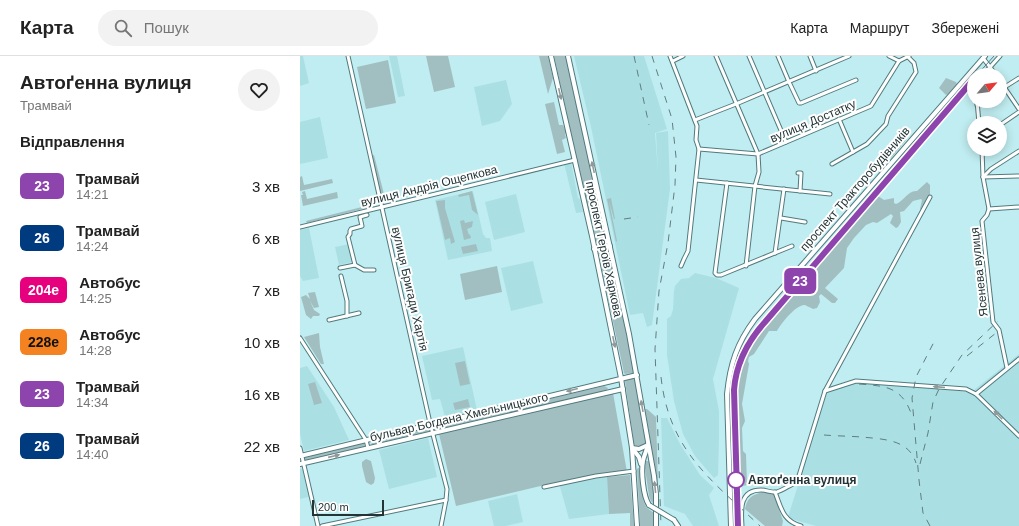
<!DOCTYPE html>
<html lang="uk">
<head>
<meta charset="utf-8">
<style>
  body { margin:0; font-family:Helvetica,sans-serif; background:#f2f2f2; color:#222; height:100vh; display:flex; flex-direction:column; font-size:15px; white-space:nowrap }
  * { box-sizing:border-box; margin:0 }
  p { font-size:13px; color:#767676 }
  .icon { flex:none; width:22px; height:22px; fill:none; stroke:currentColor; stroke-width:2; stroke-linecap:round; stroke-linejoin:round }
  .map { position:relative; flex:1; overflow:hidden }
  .sheet { display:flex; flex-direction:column; background:#fff; width:300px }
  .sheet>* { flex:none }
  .badge { padding:0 8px; border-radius:6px; font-size:14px; line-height:26px }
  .needle { width:26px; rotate:61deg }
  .controls { position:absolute; left:667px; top:12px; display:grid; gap:8px }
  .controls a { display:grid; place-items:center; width:40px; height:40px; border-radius:50%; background:#fff; box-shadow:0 2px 10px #0003; font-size:20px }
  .scale { position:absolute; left:12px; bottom:10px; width:72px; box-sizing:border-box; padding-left:4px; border:2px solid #233436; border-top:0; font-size:11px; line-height:14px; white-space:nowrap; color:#233436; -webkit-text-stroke:3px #fff; paint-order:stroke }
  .map>.badge { position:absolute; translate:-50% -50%; box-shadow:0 0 0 2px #fff }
  h2 { padding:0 20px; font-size:15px; line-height:36px }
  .round { display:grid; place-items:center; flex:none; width:42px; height:42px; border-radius:21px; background:#f2f2f2 }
  .summary { display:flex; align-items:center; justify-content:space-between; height:68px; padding:0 20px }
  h1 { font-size:19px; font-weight:700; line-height:30px }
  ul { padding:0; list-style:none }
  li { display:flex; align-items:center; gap:12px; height:52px; padding:0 20px }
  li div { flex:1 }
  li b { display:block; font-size:15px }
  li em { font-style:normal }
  li .badge { min-width:44px; font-weight:700; text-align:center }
  header { display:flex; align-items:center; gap:24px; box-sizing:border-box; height:56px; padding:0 20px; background:#fff; border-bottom:1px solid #e0e0e0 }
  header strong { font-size:19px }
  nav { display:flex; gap:22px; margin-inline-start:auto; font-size:14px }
  .search { width:280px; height:36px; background:#f2f2f2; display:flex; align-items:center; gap:10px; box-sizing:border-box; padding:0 14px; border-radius:22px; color:#767676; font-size:15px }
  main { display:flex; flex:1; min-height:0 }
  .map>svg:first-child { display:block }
</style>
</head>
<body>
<header>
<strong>Карта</strong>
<div class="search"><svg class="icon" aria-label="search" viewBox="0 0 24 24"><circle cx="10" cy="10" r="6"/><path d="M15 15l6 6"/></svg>Пошук</div>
<nav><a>Карта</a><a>Маршрут</a><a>Збережені</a></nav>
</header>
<main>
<section class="sheet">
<div class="summary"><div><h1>Автоґенна вулиця</h1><p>Трамвай</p></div><a class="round"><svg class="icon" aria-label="heart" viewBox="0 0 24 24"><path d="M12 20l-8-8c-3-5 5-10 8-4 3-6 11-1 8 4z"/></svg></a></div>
<h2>Відправлення</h2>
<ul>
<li><span class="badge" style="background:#8e44ad;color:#fff">23</span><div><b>Трамвай</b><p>14:21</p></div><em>3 хв</em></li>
<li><span class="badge" style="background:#003b80;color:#fff">26</span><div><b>Трамвай</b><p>14:24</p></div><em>6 хв</em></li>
<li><span class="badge" style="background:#e6007e;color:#fff">204е</span><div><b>Автобус</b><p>14:25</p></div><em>7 хв</em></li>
<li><span class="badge" style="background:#f58220;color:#111">228е</span><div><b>Автобус</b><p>14:28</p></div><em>10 хв</em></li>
<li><span class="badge" style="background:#8e44ad;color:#fff">23</span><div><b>Трамвай</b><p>14:34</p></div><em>16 хв</em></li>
<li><span class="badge" style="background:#003b80;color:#fff">26</span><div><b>Трамвай</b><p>14:40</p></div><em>22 хв</em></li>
</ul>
</section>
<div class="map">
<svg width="719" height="470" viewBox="0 0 719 470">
  <rect width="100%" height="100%" fill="#c0edf1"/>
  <!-- built -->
  <g fill="#aae0e4">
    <polygon points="0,0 3,0 9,27 0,30"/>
    <polygon points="89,0 97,0 105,40 98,41"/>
    <polygon points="274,0 344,0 367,73 355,77 358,116 356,77 368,75 370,133 352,269 347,271 343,257 330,259 291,71"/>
    <polygon points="206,24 212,48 200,65 182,70 174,31"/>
    <polygon points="20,61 28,102 0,108 0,66"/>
    <polygon points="271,106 278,142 280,143 283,156 276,157 264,107"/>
    <polygon points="173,135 183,178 186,182 190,182 192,195 148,204 135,144"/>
    <polygon points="216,138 225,176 194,184 185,146"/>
    <polygon points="9,172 19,222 3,225 0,220 0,174"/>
    <polygon points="49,188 53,206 39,209 35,191"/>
    <polygon points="233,205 243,247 211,255 201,212"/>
    <polygon points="395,217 416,222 439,232 413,323 419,355 419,384 418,419 414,422 395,400 383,378 374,345 367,299 367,263 371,260 373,253 374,235 375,230 381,223 389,222"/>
    <polygon points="163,291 177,354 145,361 140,343 132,344 122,300"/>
    <polygon points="719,298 719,470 516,470 491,463 488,461 527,336 554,326 662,335 674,334"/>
    <polygon points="7,310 34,351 49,384 4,395 0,378 0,312"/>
    <polygon points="361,362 367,362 380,388 400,419 414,432 409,439 419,470 393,470 385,458 364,450"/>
    <polygon points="128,382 137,421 89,433 79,394"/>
    <polygon points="3,412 9,441 0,443 0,413"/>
    <polygon points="305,420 307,421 309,458 269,463 259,427"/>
    <polygon points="217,438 223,466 206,470 194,470 188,445"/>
  </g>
  <!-- green -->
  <g fill="#a1bfc1">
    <polygon points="126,0 148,0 155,31 134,36"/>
    <polygon points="239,0 248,0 253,22 248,38"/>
    <polygon points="254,0 266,0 308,187 306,188 298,190 296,189"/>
    <polygon points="88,4 96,47 66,53 57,11"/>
    <polygon points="646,22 656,26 657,28 648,38 646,39 639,32"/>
    <polygon points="254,46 259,69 263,69 267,77 265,78 266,82 262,84 265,96 257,98 245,48"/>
    <polygon points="602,82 606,84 591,102 588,98"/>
    <polygon points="74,99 85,142 82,143 71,100"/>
    <polygon points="2,120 4,129 32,123 33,127 0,135 0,121"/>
    <path d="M627 126 630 129V141L622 155 620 153 622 144 621 143 613 145 604 155 600 156 601 166 598 171 596 172 590 167 593 160 591 158 577 167 573 166 566 169 554 182 547 192 544 212 525 232 538 243 535 247H532L521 238 519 240 520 246 517 252 513 253C511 252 507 250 505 249 496 248 480 269 477 275H469L454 298 449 301 448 305 449 308 442 348 445 365 442 372 443 395 446 398 447 429 439 431 436 428C436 410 435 393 435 375 434 339 433 308 455 277L575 138 584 144 594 142V147L596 148C604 145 608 134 617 135Z"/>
    <polygon points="5,135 7,143 37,136 38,142 3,150 1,139 3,139 2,136"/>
    <polygon points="172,135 178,159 172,154 169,139 159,141 158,139"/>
    <polygon points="311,142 315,163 314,163 309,145 317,185 316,186 307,143"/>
    <polygon points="145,144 145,152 155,186 151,188 150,182 145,184 136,145"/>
    <polygon points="70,149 70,151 7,167 6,165"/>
    <polygon points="164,164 165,167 173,165 172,171 167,173 169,179 170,178 171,182 164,184 160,165"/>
    <polygon points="176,188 178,195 163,198 161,191"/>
    <polygon points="307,193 309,194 334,315 333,317 325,318 324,317 298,195"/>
    <polygon points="197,210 202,236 165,244 160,218"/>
    <polygon points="15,236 19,251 14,252 10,245 14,254 20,258 19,260 13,260 11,263 6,259 1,241 6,239 10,243 8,237"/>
    <polygon points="19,277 20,291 24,308 21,308 4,281"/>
    <polygon points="165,305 170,328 160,330 155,307"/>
    <polygon points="334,320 336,323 347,387 345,389 336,390 334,388 325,325 326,323"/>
    <polygon points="15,326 22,347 14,349 8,328"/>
    <polygon points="304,330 308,332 306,335 138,374 134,374 134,370 137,369"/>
    <polygon points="313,337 327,416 253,427 156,450 139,378"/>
    <polygon points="168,343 170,351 155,354 153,347"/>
    <polygon points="345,353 347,353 356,361 358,429"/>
    <polygon points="127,372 129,372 130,376 74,390 71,388 75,385"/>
    <polygon points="64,387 65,391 4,405 4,402 7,401"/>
    <polygon points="66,403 71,405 75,422 74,427 71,429 66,426 62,410 62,406"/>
    <polygon points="344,405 351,405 354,448 351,445 349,440"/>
    <polygon points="338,412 339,412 344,447 347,452 354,457 354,470 340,470 337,413"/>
    <polygon points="330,419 334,470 330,470 330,457 309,458 307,421"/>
    <path d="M462 436 474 438 483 465 482 470H465L445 453C448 441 451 440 462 436Z"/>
  </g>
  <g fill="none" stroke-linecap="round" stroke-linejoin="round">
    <!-- minor casing -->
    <g stroke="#517a7e" stroke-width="5">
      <g id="minor">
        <polyline points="48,0 130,367 147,433 146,444 141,470"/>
        <polyline points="370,0 397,70 396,84 399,93 388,195 384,203 381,210"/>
        <polyline points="416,0 458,98 459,116 455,130 446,210"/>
        <polyline points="449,0 486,86"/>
        <polyline points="478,0 489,26 499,47 501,47 556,24"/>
        <polyline points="510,0 516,15"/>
        <polyline points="589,0 599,5"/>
        <polyline points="683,2 696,19"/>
        <polyline points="373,5 383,0"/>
        <polyline points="683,19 700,0"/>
        <polyline points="700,25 719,53"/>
        <polyline points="700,34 719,22"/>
        <polyline points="677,45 679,67"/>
        <polyline points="677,49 683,45"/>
        <polyline points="539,63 553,96"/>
        <polyline points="395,64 436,48 549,0"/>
        <polyline points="700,69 719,56"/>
        <polyline points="399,93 458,98 571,50 599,5 609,0"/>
        <polyline points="682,93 683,121 689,153 687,159 682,165 693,266 699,274 707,312"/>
        <polyline points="532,108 567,88 586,68 588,60 616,16 614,7 608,1"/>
        <polyline points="498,117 501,117 500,135"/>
        <polyline points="683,121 691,113 719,95"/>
        <polyline points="683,121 719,120"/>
        <polyline points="396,124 530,138"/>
        <polyline points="427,127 415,217 417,219 421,219 492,190"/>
        <polyline points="689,153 719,151"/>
        <polyline points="481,162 505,166"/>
        <polyline points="0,171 275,104"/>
        <polyline points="475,197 484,133"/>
        <polyline points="55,209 48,181 50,178 50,175 51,173 62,170 60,161 67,159"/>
        <polyline points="40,212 55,209 64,214 74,214"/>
        <polyline points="41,220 47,245 47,260"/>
        <polyline points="29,264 59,257"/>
        <polyline points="0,282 66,384 68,392"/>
        <polyline points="525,335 556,325 666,333 676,338 719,380"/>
        <polyline points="676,338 719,303"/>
        <polyline points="0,392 18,470"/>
        <polyline points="244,431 296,420 334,415"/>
        <path d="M475 436C481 452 483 465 501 470"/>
        <polyline points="22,470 146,444"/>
        <path d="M442 470C441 454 439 434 461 434 466 434 472 437 477 436 483 434 490 429 497 426L498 423 525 335 630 141"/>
      </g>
    </g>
    <!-- major casing -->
    <g stroke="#517a7e" stroke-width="6">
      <g id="major">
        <polyline points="251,0 292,180 321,322 332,392 337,470"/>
        <polyline points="268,0 329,278 354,420 356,438 356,470"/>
        <polyline points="294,193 310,190"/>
        <path d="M348 389C347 394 344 399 343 405 341 415 343 440 349 449"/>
        <polyline points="332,392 339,401 341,408"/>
        <polyline points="332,392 339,393 348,389"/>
        <polyline points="0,400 337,319"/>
        <polyline points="0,408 323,333"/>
        <polyline points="374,464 378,470"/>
        <path d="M431 470 427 338C430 308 437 287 455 263L685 0"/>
      </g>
    </g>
    <!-- minor -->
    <use href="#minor" stroke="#fff" stroke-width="3"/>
    <!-- major -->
    <use href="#major" stroke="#fff" stroke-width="4"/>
    <!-- tram -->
    <g stroke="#617d7f" stroke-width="1">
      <polyline points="677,19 694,0"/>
      <path d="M436 470 432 347C433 321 439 298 453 276L674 20"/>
    </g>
    <!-- rail -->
    <g stroke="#617d7f" stroke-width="1" stroke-dasharray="7 7" stroke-linecap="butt">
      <polyline points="334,0 349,69"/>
      <polyline points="352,0 372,63 376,101 375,129 368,187 359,235 355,293 361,470"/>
      <polyline points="324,163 338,161"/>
      <polyline points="667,300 696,277"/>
      <path d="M361 321C369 394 410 423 460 470"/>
      <path d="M559 328C584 330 601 330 611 357"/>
      <path d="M524 379C536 380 549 380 561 381 582 383 609 383 616 407"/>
      <polyline points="620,408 628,377 633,346 639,333 662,299 698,265"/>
      <polyline points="630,470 623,457 619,424 612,342 616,321 635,284"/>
    </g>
    <!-- major-bridge casing -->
    <g stroke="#517a7e" stroke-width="6" stroke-linecap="butt">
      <polyline id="major-bridge" points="349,449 374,464"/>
    </g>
    <!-- major-bridge -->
    <use href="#major-bridge" stroke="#fff" stroke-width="4"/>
  </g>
  <!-- one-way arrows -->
  <defs><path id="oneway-solid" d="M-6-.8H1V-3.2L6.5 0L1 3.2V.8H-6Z"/></defs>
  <g fill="#919a9a">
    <use href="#oneway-solid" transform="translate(260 38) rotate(77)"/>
    <use href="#oneway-solid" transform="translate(293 111) rotate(-102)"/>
    <use href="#oneway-solid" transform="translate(314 286) rotate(78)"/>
    <use href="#oneway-solid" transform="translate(639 331) rotate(-175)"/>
    <use href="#oneway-solid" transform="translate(272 334) rotate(166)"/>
    <use href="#oneway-solid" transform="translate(342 350) rotate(-100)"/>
    <use href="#oneway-solid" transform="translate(698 359) rotate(-135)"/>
    <use href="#oneway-solid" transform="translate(34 400) rotate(-13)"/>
    <use href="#oneway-solid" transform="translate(355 431) rotate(-96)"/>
  </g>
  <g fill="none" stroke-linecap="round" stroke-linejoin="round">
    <!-- line casing -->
    <g stroke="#fff" stroke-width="9">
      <path id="line" d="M438 470 434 334C436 307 447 286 465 266L674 23"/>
    </g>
    <!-- line -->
    <use href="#line" stroke="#8e44ad" stroke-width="6"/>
  </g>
  <!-- markers -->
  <circle fill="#fff" stroke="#8e44ad" stroke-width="2" cx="436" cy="424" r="8"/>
  <g text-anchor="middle" stroke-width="4" stroke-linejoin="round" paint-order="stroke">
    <!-- street labels -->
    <g font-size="12" fill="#233436" stroke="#fff">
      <text transform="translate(513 65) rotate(-23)" y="4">вулиця Достатку</text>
      <text transform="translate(129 130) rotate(-14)" y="4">вулиця Андрія Ощепкова</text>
      <text transform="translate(555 133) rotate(-49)" y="4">проспект Тракторобудівників</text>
      <text transform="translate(304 193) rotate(78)" y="4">проспект Героїв Харкова</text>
      <text transform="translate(679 216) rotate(-96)" y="4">Ясенева вулиця</text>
      <text transform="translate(110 233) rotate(77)" y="4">вулиця Бригади Хартія</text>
      <text transform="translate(159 361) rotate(-13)" y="4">бульвар Богдана Хмельницького</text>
    </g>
    <!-- stop labels -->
    <g font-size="12" font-weight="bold" fill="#233436" stroke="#fff" text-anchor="start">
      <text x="448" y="428">Автоґенна вулиця</text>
    </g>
  </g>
</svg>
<div class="controls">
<a><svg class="needle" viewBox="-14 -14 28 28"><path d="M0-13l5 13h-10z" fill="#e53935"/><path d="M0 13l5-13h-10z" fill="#767676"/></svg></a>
<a><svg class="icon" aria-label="layers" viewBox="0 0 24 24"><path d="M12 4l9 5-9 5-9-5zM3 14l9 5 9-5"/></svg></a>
</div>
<div class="scale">200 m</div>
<b class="badge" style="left:500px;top:225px;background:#8e44ad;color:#fff">23</b>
</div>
</main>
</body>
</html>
